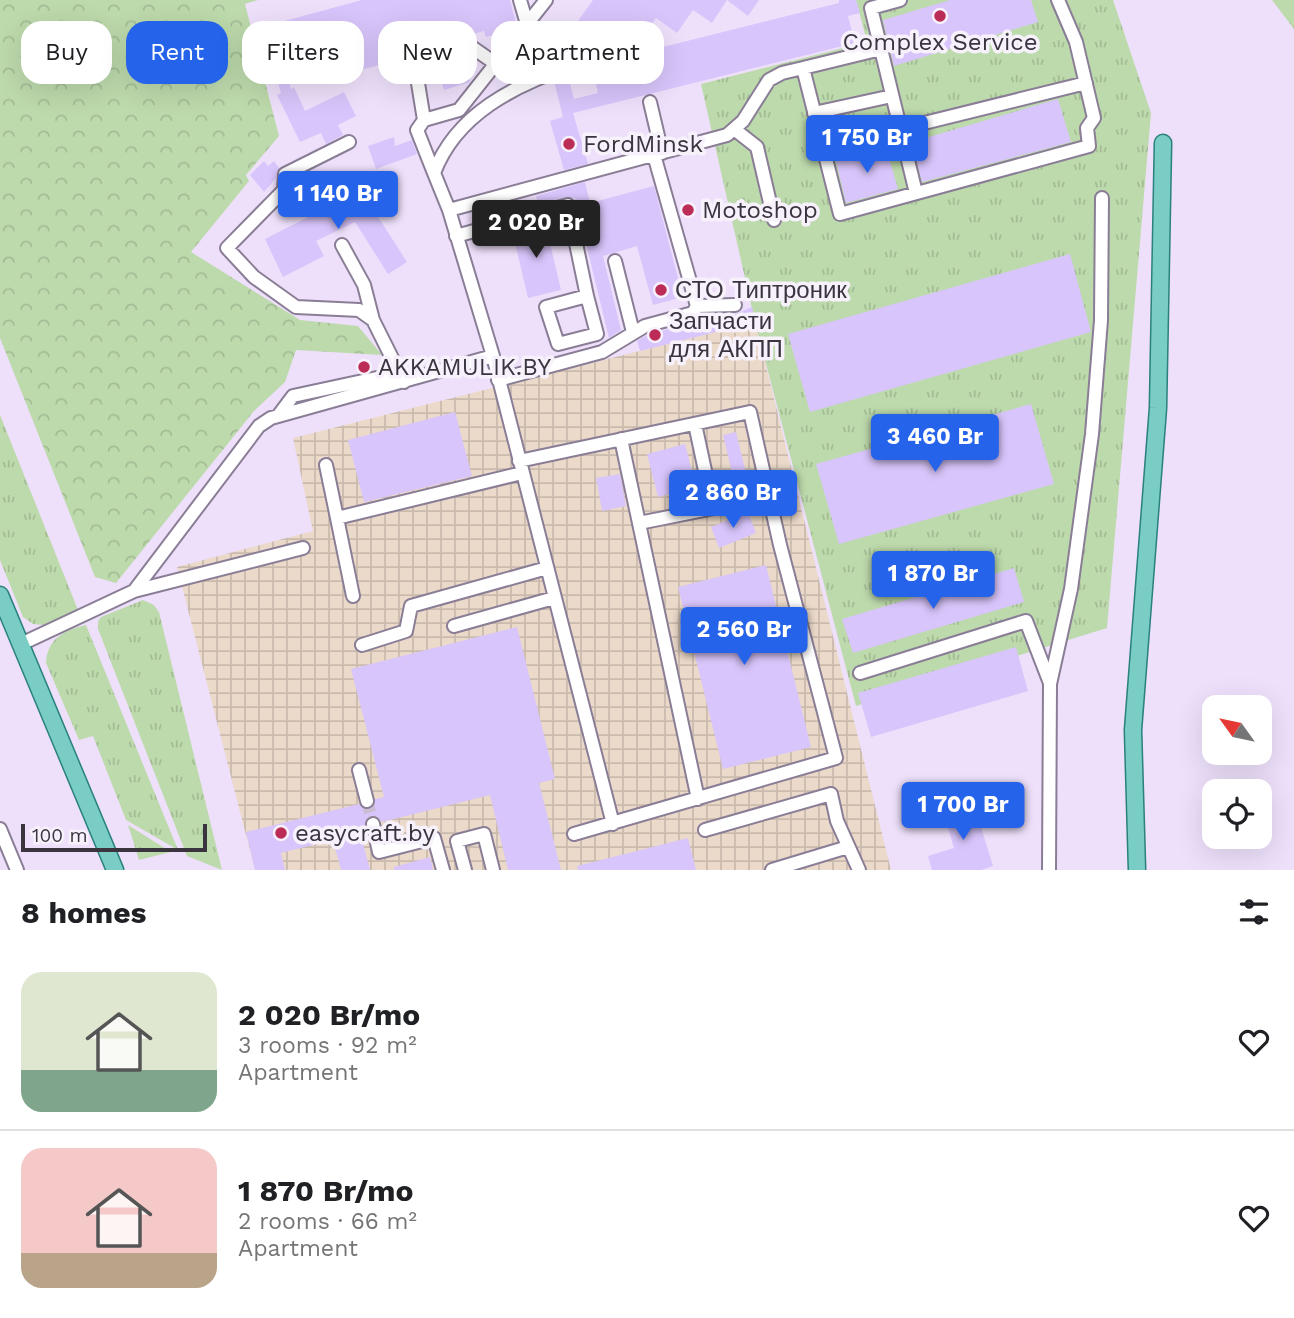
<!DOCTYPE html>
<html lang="en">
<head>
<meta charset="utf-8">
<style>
	body { margin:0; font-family:"Work Sans",sans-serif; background:#f2f2f2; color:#202124; height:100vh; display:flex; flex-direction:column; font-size:26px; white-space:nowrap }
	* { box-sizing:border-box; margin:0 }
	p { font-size:23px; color:#757577 }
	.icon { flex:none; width:38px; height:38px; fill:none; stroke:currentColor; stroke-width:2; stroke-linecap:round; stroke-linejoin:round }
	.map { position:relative; height:870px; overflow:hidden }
	.drawer { display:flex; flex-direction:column; background:#fff; flex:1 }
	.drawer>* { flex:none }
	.guide { position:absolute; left:21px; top:21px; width:700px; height:63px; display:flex; gap:14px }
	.needle { width:46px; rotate:303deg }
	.fabs { position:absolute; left:1202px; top:695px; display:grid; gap:14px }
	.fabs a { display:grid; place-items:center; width:70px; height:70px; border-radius:14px; background:#fff; box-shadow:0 7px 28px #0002; font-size:35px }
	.scale { position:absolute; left:21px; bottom:18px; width:186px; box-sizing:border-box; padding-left:7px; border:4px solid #39343e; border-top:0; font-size:19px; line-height:24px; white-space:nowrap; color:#39343e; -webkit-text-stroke:5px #f7f1fc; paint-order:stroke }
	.price { position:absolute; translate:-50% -60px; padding:0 16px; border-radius:7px; background:#2563eb; color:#fff; font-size:23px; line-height:46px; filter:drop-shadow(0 2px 4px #0008) }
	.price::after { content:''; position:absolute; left:50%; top:42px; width:21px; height:16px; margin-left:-10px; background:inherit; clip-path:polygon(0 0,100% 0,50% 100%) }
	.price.active { background:#222; color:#fff }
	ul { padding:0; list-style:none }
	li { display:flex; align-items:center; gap:21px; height:175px; padding:0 21px }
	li+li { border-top:2px solid #e0e0e0 }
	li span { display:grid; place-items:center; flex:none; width:196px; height:140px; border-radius:21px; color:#555 }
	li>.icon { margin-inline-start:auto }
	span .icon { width:84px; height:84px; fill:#fffc; stroke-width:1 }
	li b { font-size:30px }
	h2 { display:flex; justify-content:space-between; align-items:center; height:84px; padding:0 21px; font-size:30px }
	.chip { padding:0 24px; border-radius:21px; background:#fff; box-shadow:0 7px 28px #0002; font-size:24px; line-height:63px }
	.chip.active { background:#2563eb; color:#fff }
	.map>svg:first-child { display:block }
</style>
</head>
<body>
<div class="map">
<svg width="1294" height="870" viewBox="0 0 1294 870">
	<defs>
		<pattern id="industrial-grid" width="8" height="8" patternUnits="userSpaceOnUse" patternTransform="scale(1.75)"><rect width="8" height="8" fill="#ebd9c9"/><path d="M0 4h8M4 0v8" fill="none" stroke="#cabbae"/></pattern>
		<pattern id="grass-tufts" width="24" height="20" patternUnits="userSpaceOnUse" patternTransform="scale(1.75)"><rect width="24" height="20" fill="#bddaac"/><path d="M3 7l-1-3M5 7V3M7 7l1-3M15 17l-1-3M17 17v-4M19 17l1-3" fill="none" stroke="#a3bc95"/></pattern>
		<pattern id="forest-crowns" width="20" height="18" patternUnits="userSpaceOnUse" patternTransform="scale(1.75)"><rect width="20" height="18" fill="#bddaac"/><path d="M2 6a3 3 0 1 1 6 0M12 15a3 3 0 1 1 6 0" fill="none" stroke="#a3bc95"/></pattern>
	</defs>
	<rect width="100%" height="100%" fill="#eee0fb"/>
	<path fill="url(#industrial-grid)" d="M755 322 891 870H255L177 567 313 531 293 438Z"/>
	<path fill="url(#grass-tufts)" d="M856 0H1113L1151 113 1107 628 856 706 755 322 701 84 867 42Z
		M1272 0H1294V29Z
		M0 415 78 610 43 625 33 624 23 617 0 560Z
		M143 600 154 605 159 612 222 870 187 856 98 629V621L101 617Z
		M86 625 178 850 126 820 93 736 79 740 46 663C47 639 64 630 86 625Z
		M128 825 171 852 139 860Z"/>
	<path fill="url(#forest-crowns)" d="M0 0H258L245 4 279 136 246 175 249 181 191 252 300 320 358 326 382 355 296 350 285 382 254 411 116 583 95 577 0 338Z"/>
	<path fill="#d8c5fb" d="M362 0H510L516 23 511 30 486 37 484 31 458 38V46L462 51 470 82 444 90 434 51 356 71 353 60 342 62 332 22 278 36 291 89 294 87 305 111 344 92 356 116 338 125 343 135 326 144 321 133 300 142 277 95 281 93 262 27Z
		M593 0H759L748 16 727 0 712 23 693 10 677 33 656 18 639 41 618 25 598 52 580 39 567 57 557 50Z
		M839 0H856L860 13 848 16 855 43 573 113 588 164 564 170 550 121 563 117 554 81 568 76 574 99 598 93 591 65 839 3Z
		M950 0H1031L1038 22 894 66 883 20Z
		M1058 99 1071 142 922 182 912 142Z
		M394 137 395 146 412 140 417 154 376 169 368 146Z
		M886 147 898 189 846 203 836 161Z
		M264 161 268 166 274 161 279 168 276 178 264 192 250 175Z
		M383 179 394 202 375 212 407 262 388 274 355 222 316 241 324 256 283 277 265 239Z
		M585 182 590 203 654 186 683 297 653 305 637 246 603 256 621 330 609 338 575 198 566 197 538 204 536 196Z
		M545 222 561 290 528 298 512 230Z
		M1070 254 1091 332 810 412 788 334Z
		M752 307 755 322 640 351 637 341 647 335 724 314H736Z
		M1031 404 1054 484 839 544 816 464Z
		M455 412 472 476 364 502 348 440Z
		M736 432 746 473 733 477 723 435Z
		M685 444 696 487 658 497 647 454Z
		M620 474 626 506 602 511 596 478Z
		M748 512 756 533 719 548 711 527Z
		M766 565 811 747 723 769 678 587Z
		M1014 568 1024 602 853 653 842 619Z
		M517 627 555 779 539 783 561 870H508L490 795 382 822 376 816 368 817 365 827 359 828 370 870H341L333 840 281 853 285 870H255L246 832 359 804 364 809H370L375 804V799L384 797 351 669Z
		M1016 647 1028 691 871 737 858 693Z
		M973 801 993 866 981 870H932L928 856 954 848 943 811Z
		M688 838 696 870H578L577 866Z
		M430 857 433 870H394V867Z"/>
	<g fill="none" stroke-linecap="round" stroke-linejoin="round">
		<path stroke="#cabed5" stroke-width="12" stroke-dasharray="12 6" stroke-linecap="butt" d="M367 801 373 824"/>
		<g stroke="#8a7d96" stroke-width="16">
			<path id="minor" d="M520 0 527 24
				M900 0 871 8 916 193
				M522 31 538 48 545 75
				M466 43 496 64
				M571 66C515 85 456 114 434 173L449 210 493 356 613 824
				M803 68 881 49
				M417 77 424 120 417 130 434 173
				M650 102 662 153
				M814 113 892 96
				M424 120 459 110 546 0
				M734 129 757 147 774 220
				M349 142 285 174 284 190 227 248 254 277 296 307 359 310 373 320
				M823 148 1086 83
				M284 190 301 200 345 180
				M449 210 727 135 743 121 769 80 782 73 803 68 840 214 1089 146 1087 128 1094 118 1076 42 1058 0
				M456 236 568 205 587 296 546 307 558 344 597 334 587 296
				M342 245 364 285 373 320 404 382
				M615 261 633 332
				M697 306 735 305
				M498 380 602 352 645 326 693 313 697 306 654 155
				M278 416 293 396 400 373
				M695 424 713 508
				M621 439 698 799
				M519 461 750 412 780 545 836 758 574 834
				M326 465 337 518 522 473
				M337 518 353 596
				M639 523 769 497
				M134 591 303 548
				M454 626 554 598
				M21 644 134 591 259 426 271 418 493 356
				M362 645 406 631 411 606 547 568
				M860 673 1026 621 1050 683
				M359 770 367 801
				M373 824 379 852 434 838 443 870
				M0 829 17 870
				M705 830 831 794 837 821 859 870
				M465 870 457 841 484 834 493 870
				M772 870 848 847
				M1049 870 1050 684 1071 589 1092 434 1101 320 1102 198"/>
		</g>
		<g stroke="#2a817d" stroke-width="19">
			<path id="major" d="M0 595 115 870
				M1137 870 1133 730 1158 408 1163 143"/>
		</g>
		<use href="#minor" stroke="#fff" stroke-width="12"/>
		<use href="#major" stroke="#7acdc5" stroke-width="16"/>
	</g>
	<g fill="#bb2c57" stroke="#f7f1fc" stroke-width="2.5">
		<circle cx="940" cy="16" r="7"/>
		<circle cx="569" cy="144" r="7"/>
		<circle cx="688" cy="210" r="7"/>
		<circle cx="661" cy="290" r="7"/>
		<circle cx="655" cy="335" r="7"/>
		<circle cx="364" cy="367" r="7"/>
		<circle cx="281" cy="833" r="7"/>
	</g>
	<g text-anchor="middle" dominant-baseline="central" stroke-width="7" stroke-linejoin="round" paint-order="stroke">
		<g font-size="24" fill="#39343e" stroke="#f7f1fc" text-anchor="start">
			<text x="940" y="42" text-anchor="middle">Complex Service</text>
			<text x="583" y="144">FordMinsk</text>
			<text x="702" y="210">Motoshop</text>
			<text x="675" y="290">СТО Типтроник</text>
			<text x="669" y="321">Запчасти<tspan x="669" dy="28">для АКПП</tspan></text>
			<text x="378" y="367">AKKAMULIK.BY</text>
			<text x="295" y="833">easycraft.by</text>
		</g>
	</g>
</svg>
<div class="fabs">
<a><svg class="needle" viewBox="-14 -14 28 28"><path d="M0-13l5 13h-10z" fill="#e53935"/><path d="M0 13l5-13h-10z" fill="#757577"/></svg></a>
<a><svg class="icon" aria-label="locate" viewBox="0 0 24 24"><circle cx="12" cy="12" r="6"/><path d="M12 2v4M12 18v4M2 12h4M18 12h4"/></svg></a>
</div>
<div class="scale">100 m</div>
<b class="price" style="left:867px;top:175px">1 750 Br</b>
<b class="price" style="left:338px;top:231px">1 140 Br</b>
<b class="price active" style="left:536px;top:260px">2 020 Br</b>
<b class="price" style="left:935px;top:474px">3 460 Br</b>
<b class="price" style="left:733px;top:530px">2 860 Br</b>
<b class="price" style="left:933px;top:611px">1 870 Br</b>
<b class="price" style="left:744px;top:667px">2 560 Br</b>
<b class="price" style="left:963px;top:842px">1 700 Br</b>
<div class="guide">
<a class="chip">Buy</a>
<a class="chip active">Rent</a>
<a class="chip">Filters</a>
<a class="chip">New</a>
<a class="chip">Apartment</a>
</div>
</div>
<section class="drawer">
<h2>8 homes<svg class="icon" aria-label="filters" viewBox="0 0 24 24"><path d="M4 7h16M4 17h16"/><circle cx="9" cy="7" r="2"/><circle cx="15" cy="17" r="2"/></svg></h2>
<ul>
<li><span style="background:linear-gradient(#dfe7d0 70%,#7fa58c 0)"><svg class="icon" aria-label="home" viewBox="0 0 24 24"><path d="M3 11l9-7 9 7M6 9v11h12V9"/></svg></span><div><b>2 020 Br/mo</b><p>3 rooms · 92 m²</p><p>Apartment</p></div><svg class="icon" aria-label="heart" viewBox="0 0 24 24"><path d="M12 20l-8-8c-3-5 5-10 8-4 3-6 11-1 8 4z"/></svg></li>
<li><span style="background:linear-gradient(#f6c9c9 75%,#b9a48a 0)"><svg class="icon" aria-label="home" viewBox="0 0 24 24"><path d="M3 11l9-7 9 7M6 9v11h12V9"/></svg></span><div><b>1 870 Br/mo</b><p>2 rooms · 66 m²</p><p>Apartment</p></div><svg class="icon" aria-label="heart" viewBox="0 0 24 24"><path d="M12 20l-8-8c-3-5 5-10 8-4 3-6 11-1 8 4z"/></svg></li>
</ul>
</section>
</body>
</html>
